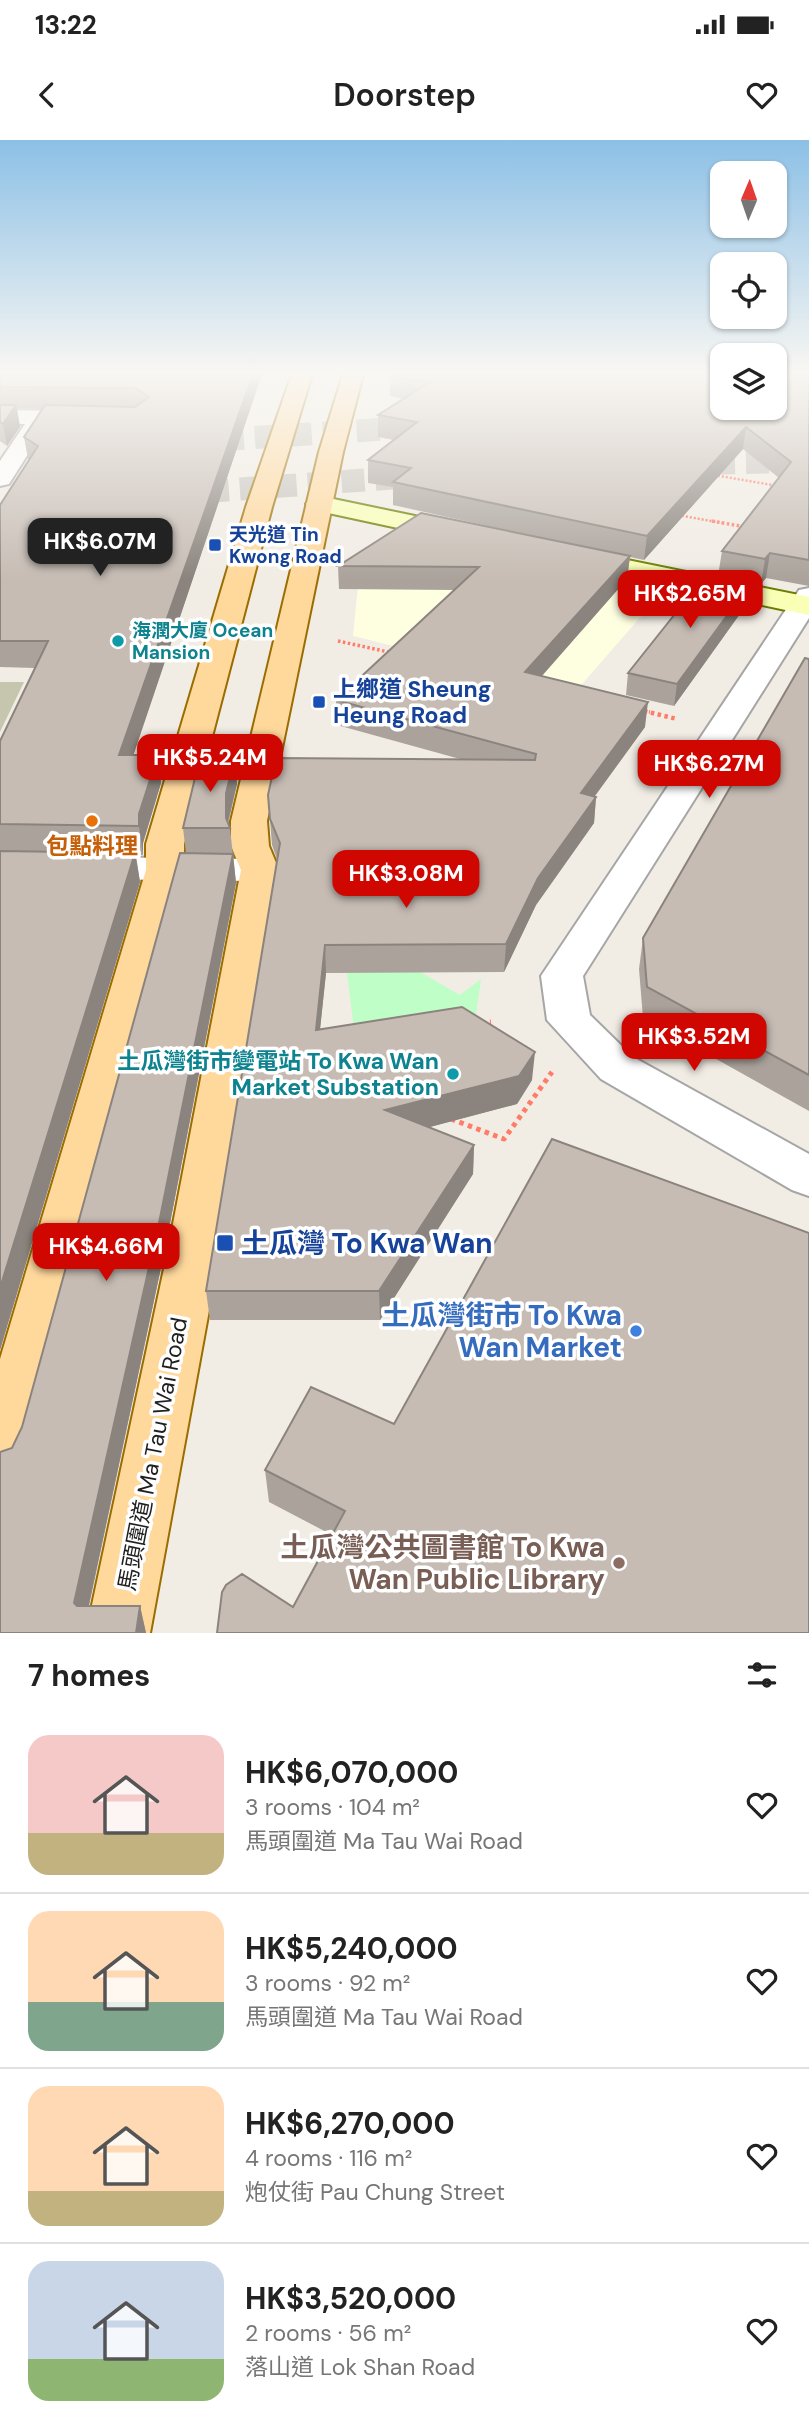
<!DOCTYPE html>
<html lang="en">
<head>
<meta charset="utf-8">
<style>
	body { margin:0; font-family:"DM Sans","Noto Sans TC",sans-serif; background:#f6f6f6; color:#222; height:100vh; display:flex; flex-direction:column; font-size:26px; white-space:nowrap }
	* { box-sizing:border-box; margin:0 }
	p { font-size:23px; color:#767676 }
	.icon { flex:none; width:38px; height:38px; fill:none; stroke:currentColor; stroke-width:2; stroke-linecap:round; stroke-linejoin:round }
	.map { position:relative; height:1493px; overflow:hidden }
	.details { display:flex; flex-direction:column; background:#fff; flex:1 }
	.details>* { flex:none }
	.needle { width:46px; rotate:2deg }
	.fabs { position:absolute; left:710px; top:21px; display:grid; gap:14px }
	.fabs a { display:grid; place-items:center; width:77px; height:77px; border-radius:14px; background:#fff; box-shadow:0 2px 5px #0004; font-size:35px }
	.price { position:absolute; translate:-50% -60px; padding:0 16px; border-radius:14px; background:#cf0700; color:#fff; font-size:23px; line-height:46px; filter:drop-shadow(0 2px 4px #0008) }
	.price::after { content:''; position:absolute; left:50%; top:42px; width:21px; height:16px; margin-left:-10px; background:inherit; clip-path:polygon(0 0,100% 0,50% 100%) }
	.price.active { background:#222; color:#fff }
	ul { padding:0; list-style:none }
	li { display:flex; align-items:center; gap:21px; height:175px; padding:0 28px }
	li+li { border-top:2px solid #e0e0e0 }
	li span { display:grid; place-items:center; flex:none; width:196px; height:140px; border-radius:21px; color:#555 }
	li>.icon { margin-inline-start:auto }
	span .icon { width:84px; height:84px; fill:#fffc; stroke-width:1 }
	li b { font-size:30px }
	h2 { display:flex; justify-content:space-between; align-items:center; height:84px; padding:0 28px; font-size:30px }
	.status { display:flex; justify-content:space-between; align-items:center; height:49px; padding:0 35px; background:#fff; direction:ltr }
	.status svg { height:19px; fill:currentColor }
	header { display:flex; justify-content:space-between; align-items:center; height:91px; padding:0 28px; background:#fff; font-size:32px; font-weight:600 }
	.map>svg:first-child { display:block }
</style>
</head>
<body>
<div class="status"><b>13:22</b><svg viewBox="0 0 49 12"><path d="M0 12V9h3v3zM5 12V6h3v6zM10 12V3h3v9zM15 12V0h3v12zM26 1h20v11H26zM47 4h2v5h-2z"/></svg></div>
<header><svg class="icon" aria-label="back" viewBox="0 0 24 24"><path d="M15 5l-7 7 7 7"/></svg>Doorstep<svg class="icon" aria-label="heart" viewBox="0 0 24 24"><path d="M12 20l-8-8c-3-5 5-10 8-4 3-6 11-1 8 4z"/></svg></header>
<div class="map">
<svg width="809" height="1493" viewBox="0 0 809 1493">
	<rect width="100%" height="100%" fill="#f1ede5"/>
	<path fill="#feffe0" d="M359 436 571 440 657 458 576 551 353 496Z"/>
	<path fill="#c6c6af" d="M0 542H24L0 592Z"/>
	<path fill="#bffec6" d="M349 791 460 855 481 839 476 875 354 889 344 809Z"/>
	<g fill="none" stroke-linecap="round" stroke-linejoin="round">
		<path stroke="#c7c4bd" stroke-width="23" stroke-dasharray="23 11" stroke-linecap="butt" d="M187 302 431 286
			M678 324 809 321
			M172 354 419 336"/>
		<g stroke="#a6a6a6" stroke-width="4">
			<path id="street" d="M0 270 87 271 98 278 87 285 47 284 9 344 0 346V321L25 284H0Z
				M809 448V478L583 836 590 875 633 917 809 1014V1056L792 1050 601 939 547 880 541 836 795 456 799 450Z
				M0 716 260 719 273 722 279 730 273 738 260 741 0 738Z"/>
		</g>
		<g stroke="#6b7d00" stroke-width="4">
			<path id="secondary" d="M319 356 458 385 467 387 471 393 467 399 458 401 310 369 306 364 310 359Z
				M578 410 809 457V475L568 424 565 418 568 412Z"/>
		</g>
		<g stroke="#9b6d00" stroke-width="4">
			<path id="primary" d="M293 231H313L272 367 184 704V730L29 1317 21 1336 0 1344V1219L146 730V704L246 367Z
				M344 231H364L343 312 267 681 269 706 279 730 220 1110 150 1493H86L168 1110 241 730 231 706V681L319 312Z"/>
		</g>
		<path stroke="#ff7d68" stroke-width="2.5" stroke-dasharray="2 2" stroke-linecap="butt" d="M714 335 778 346
			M678 375 722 383"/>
		<path stroke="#ff7d68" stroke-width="3.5" stroke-dasharray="2.5 2.5" stroke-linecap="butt" d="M712 381 746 387
			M338 501 393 513
			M644 571 650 572"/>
		<path stroke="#ff7d68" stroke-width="4.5" stroke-dasharray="3.5 3.5" stroke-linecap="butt" d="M644 571 677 579"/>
		<path stroke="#ff7d68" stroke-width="5" stroke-dasharray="4.5 4.5" stroke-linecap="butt" d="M481 883 491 882
			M451 979 504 999 552 932"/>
		<use href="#street" fill="#fff" fill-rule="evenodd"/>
		<use href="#secondary" fill="#f9ffb5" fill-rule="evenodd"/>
		<use href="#primary" fill="#ffd89c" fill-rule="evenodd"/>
	</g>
	<path fill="#aaa29b" d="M0 231H263L133 615H158L161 643 143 703V715H136L140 742 0 1210V601L35 528 0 527V365L29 320 28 319 24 297 43 269 17 268 20 287 7 306 0 301Z
		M809 231V446L766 438 761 444 718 436 722 411 779 338 743 309 644 420 630 417 627 439 542 536 645 587 595 656 596 657 594 683 536 765 504 832 326 833 320 889 532 940 517 964 429 987 474 1005 473 1034 380 1180H210L206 1151 277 719 272 705 268 655 460 619 337 585 336 560 455 450 339 449 338 426 560 402 393 365V347L368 343V320L394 300 378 297V275L404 259 390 256V236Z
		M747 464 674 566 626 555 628 533Z
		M809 519V971L643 878 639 829 643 798Z
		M235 617 237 644 228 685 230 688 236 743 165 1109 89 1466H140L146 1493H0L12 1308 22 1287 186 713 183 688Z
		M394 1284 293 1467 332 1395 269 1362 265 1330Z"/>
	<path fill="#8b847e" d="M254 231H263L124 643 119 615Z
		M16 265 20 287 7 306 3 284Z
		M746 287 743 309 644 420 647 396Z
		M770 413 766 438 761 444 765 419Z
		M630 416 627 439 524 556 525 532Z
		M750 444 747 464 674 566 677 544Z
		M648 562 645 587 578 679 581 653Z
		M158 615 161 643 143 703V715L139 686V674Z
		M235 617 237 644 228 681V688L226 678V653Z
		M596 657 594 683 536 765 504 832 506 804 538 738Z
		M135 713 140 742 0 1210V1148Z
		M233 714 236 743 165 1109 83 1492 74 1463Z
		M325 805 326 833 317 918 316 890Z
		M535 912 532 940 517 964 385 999V970Z
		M474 1005 473 1034 380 1180 379 1151Z
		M140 1466 146 1493H136Z"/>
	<path fill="#c6bcb4" stroke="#8b847e" stroke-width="2" d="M0 231H254L119 615H158L139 674V686L0 684V601L48 501H0V365L38 306 24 297 45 265 135 267 149 257 136 248 0 247Z
		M396 231H723V268H775V231H809V420L770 413 765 419 722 411 791 322 746 287 647 396 393 342 411 328 368 320 417 282 378 275 430 242 390 236Z
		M0 265H16L3 284 0 282Z
		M421 373 630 416 525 532 648 562 581 653 596 657 538 738 506 804 325 805 316 890 462 867 535 912 519 936 385 970 474 1005 379 1151H206L280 703 270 679 268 655 276 618 535 620 536 614 336 560 479 427 338 426Z
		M706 435 750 444 677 544 628 533Z
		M805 518 809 519V935L647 847 643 798Z
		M200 617H235L226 653V678L230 688H183Z
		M0 711 135 713 0 1148Z
		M180 713 233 714 160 1078 74 1463 77 1466H140L136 1493H0V1312L12 1308 22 1287Z
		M552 999 809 1093V1493H217L222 1452 226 1445 242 1434 293 1467 345 1371 265 1330 311 1247 394 1284Z"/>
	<linearGradient id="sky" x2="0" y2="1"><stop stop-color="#8cc0e6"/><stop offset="0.53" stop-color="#f9f7f3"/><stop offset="1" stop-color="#f9f7f3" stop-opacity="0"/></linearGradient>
	<rect width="809" height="440" fill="url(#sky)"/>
	<g fill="#1a4fb4" stroke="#fff" stroke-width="2.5">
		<rect x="208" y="398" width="14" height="14" rx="3.5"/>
		<rect x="312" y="555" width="14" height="14" rx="3.5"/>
		<rect x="216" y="1094" width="18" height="18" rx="3.5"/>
	</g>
	<g fill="#0f9aa8" stroke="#fff" stroke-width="2.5">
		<circle cx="118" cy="501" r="7"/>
		<circle cx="453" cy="934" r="7"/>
	</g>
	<circle fill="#e8710a" stroke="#fff" stroke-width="2.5" cx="92" cy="681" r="7"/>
	<circle fill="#3f7fe0" stroke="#fff" stroke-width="2.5" cx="636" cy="1191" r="7"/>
	<circle fill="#8d6e63" stroke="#fff" stroke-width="2.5" cx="619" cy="1423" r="7"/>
	<g text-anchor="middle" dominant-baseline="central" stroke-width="7" stroke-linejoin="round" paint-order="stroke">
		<g font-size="19" font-weight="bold" fill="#164399" stroke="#fff" text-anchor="start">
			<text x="229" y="394">天光道 Tin<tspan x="229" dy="22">Kwong Road</tspan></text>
		</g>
		<g font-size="19" font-weight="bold" fill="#0d838f" stroke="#fff" text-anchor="start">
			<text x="132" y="490">海潤大廈 Ocean<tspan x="132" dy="22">Mansion</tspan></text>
		</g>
		<g font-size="23" font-weight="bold" fill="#164399" stroke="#fff" text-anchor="start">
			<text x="333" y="549">上鄉道 Sheung<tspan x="333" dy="26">Heung Road</tspan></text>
		</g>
		<g font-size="23" font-weight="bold" fill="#c56008" stroke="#fff">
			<text x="92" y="706">包點料理</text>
		</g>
		<g font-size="23" font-weight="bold" fill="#0d838f" stroke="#fff" text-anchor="end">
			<text x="439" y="921">土瓜灣街市變電站 To Kwa Wan<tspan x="439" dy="26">Market Substation</tspan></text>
		</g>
		<g font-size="23" fill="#1f1f1f" stroke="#fff">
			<text transform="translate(153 1314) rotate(-79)">馬頭圍道 Ma Tau Wai Road</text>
		</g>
		<g font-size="28" font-weight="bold" fill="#164399" stroke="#fff" text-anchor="start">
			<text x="241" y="1103">土瓜灣 To Kwa Wan</text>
		</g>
		<g font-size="28" font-weight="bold" fill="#366cbe" stroke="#fff" text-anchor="end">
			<text x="622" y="1175">土瓜灣街市 To Kwa<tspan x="622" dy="32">Wan Market</tspan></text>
		</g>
		<g font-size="28" font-weight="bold" fill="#785e54" stroke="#fff" text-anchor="end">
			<text x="605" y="1407">土瓜灣公共圖書館 To Kwa<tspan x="605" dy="32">Wan Public Library</tspan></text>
		</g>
	</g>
</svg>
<div class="fabs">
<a><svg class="needle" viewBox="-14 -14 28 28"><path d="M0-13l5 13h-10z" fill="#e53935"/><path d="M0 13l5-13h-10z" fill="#767676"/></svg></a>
<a><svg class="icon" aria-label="locate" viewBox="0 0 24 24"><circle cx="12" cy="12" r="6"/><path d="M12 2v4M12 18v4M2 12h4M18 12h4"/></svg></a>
<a><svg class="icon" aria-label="layers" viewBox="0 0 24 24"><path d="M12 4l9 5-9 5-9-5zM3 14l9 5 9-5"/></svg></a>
</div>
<b class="price active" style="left:100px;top:438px">HK$6.07M</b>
<b class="price" style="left:690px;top:490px">HK$2.65M</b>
<b class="price" style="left:210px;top:654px">HK$5.24M</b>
<b class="price" style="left:709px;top:660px">HK$6.27M</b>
<b class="price" style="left:406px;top:770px">HK$3.08M</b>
<b class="price" style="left:694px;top:933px">HK$3.52M</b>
<b class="price" style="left:106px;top:1143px">HK$4.66M</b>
</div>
<section class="details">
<h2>7 homes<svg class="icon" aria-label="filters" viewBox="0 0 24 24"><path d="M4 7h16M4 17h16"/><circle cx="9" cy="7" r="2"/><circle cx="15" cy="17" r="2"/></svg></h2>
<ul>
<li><span style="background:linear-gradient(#f6c9c9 70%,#c2b280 0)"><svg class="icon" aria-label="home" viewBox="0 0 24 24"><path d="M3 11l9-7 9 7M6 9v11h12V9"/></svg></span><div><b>HK$6,070,000</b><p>3 rooms · 104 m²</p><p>馬頭圍道 Ma Tau Wai Road</p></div><svg class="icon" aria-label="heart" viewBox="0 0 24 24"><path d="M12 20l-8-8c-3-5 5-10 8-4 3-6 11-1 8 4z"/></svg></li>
<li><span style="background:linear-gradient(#ffd9b3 65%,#7fa58c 0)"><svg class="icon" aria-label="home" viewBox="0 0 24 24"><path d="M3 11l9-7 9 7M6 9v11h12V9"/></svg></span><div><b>HK$5,240,000</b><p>3 rooms · 92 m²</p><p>馬頭圍道 Ma Tau Wai Road</p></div><svg class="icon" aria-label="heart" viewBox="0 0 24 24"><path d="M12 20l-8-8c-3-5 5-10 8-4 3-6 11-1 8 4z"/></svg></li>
<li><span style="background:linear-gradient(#ffd9b3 75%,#c2b280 0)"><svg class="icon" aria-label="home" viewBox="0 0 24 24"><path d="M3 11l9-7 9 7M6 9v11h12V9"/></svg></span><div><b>HK$6,270,000</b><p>4 rooms · 116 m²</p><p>炮仗街 Pau Chung Street</p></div><svg class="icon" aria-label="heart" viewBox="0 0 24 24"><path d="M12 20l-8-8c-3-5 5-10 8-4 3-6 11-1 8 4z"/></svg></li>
<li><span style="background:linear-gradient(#c9d6e8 70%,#8fb573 0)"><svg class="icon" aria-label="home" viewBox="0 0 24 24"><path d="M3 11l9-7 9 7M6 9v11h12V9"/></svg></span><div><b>HK$3,520,000</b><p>2 rooms · 56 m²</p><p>落山道 Lok Shan Road</p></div><svg class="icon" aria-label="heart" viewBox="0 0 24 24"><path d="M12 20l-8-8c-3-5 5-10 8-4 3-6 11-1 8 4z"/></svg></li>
</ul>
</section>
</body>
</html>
